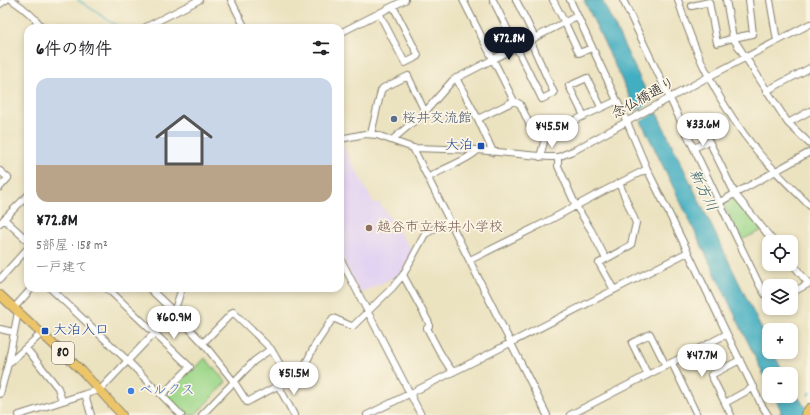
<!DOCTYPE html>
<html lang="ja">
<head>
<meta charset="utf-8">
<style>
	body { margin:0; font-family:Dekko,"Klee One",sans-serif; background:#f6f6f6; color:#202124; height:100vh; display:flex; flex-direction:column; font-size:15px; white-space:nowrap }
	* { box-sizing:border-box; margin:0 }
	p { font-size:13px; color:#757577 }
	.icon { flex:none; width:22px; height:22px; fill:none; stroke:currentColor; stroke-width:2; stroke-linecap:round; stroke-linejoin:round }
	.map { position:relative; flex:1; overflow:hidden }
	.drawer { position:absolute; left:24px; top:24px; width:320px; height:268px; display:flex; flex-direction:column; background:#fff; border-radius:12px; box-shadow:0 2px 6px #0003 }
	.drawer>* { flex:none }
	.tools { position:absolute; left:762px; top:235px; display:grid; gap:8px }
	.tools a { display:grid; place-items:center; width:36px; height:36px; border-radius:8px; background:#fff; box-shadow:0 2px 6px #0003; font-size:20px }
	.price { position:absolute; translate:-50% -34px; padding:0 9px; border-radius:14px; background:#fff; color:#222; font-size:13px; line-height:26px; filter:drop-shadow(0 1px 2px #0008) }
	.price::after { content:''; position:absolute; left:50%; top:24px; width:12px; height:9px; margin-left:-6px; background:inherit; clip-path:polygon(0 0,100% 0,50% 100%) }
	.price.on { background:#111827; color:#fff }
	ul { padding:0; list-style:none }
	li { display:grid; align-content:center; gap:8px; height:212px; padding:0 12px }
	li span { display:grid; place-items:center; height:124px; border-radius:12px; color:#555 }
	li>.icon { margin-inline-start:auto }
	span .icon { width:72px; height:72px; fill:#fffc; stroke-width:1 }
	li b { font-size:17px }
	h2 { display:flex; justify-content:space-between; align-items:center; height:48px; padding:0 12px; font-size:17px }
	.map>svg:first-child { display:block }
</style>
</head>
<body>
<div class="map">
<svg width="810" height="415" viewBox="0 0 810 415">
	<rect width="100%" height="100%" fill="#fcf5e5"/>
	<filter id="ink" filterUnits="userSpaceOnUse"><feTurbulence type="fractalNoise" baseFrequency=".025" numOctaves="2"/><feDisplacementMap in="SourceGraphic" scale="8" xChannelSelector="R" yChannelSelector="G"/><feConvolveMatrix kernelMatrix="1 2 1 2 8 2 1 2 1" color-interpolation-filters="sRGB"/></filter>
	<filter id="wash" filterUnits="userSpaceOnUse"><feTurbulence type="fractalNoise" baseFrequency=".012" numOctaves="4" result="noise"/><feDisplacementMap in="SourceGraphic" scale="16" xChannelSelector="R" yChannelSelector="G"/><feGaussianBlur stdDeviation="0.9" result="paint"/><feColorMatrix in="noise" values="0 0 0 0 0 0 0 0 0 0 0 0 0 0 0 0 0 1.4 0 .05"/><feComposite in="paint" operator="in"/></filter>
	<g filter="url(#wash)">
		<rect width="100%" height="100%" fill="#ebe2c0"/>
		<path fill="#e3d3f2" d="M340 143H342L374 204 379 202 413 252 400 274 360 294 340 252Z"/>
		<path fill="#9dd78a" stroke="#5c7a53" d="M735 197 761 227V231L743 239 740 238 723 203Z
			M205 358 226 382 195 415H185L166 397 167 394 190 370 193 371Z"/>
		<path fill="#42aec1" stroke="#2f656e" d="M584 0H602L759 324 769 344V352H773L784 374H769V386L685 211 643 125Z
			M791 387 803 404 810 411V415H780L781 410 774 396H791Z"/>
		<path fill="#ebe2c0" d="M654 101 658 111 639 122 634 112Z"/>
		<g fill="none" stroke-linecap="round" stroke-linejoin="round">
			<path stroke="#42aec1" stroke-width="1.5" d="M78 0 120 28
				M808 395 810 392"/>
		</g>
	</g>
	<g filter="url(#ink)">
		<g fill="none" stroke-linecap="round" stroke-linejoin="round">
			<g stroke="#847f6e" stroke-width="8">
				<path id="minor" d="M12 0C24 8 34 17 43 28
					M231 0 245 28
					M463 0 514 101 520 104 533 132 545 138
					M493 0 542 99 554 93 530 40
					M516 0 535 38
					M553 0 565 23 579 53 592 48
					M570 0 627 122 647 169 688 252 727 334 761 404 768 415
					M623 0 726 216 760 286 769 301
					M678 0C695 55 720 106 757 151 773 170 792 188 810 206
					M726 0 733 38 788 123 810 144
					M770 0 777 41
					M0 4 6 0
					M692 6 709 2 717 43 733 38 753 34 749 0
					M379 13 405 63 417 57 418 55 393 6
					M144 28 199 0
					M340 33 405 0
					M456 78 478 119 493 152
					M766 91 810 68
					M601 107 587 78 569 86 584 116 616 101
					M478 119 514 101
					M788 123 810 111
					M371 134 381 91 383 88 408 76 425 112
					M340 139 365 134 377 135 413 148 478 150 549 157H558L575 150 708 77 810 24
					M392 140 425 112 453 80 577 16
					M413 148 547 415
					M694 148 709 141 735 194 774 242
					M540 157 545 138 554 130 584 116
					M558 157V166L576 206 591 230 606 259
					M0 171 8 178 0 187
					M428 178C444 167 464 163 478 150
					M720 202 810 152
					M4 219 28 241
					M0 223 28 195
					M340 258 421 415
					M470 260 546 222 598 194 647 169
					M791 262 808 283
					M403 275 429 323V326L427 328C435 343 442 359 453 372
					M0 279 28 248
					M50 288 128 361 181 415
					M107 288 190 367 162 395
					M149 288 174 312 203 343 234 382 247 402 289 380 300 375 314 347 333 318 351 326H353L392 288 403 275 425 234 449 221
					M614 290 599 263 631 245 636 223 619 183
					M791 293 810 283
					M14 308 32 288
					M0 329 13 332
					M203 343 233 312 271 349 289 380
					M26 348 58 388 62 401
					M672 363 697 415
					M8 364 42 333
					M648 375 632 343 650 334 666 366
					M278 385 294 415
					M0 394 8 364 18 312
					M85 394 91 415
					M725 403 754 387
					M19 415 85 394 100 390 174 312 182 288
					M202 415 254 361 271 349
					M367 415 481 358 688 252
					M570 415 727 334
					M731 415 711 375 740 360"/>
			</g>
			<g stroke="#847f6e" stroke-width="10">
				<path id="major" d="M0 295 82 371 122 415"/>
			</g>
			<g stroke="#847f6e" stroke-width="12">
				<path id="highway" d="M806 415 810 409"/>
			</g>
			<use href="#minor" stroke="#fff" stroke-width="6"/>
			<use href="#major" stroke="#edc569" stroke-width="8"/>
			<use href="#highway" stroke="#edc569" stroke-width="10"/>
		</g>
	</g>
	<circle fill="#5c6f8a" stroke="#fcf5e5" stroke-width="1.5" cx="394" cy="119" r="4"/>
	<g fill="#1a4fb4" stroke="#fcf5e5" stroke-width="1.5">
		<rect x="477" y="142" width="8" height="8" rx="2"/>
		<rect x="41" y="327" width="8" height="8" rx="2"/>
	</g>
	<circle fill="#8d6e63" stroke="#fcf5e5" stroke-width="1.5" cx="369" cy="228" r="4"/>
	<circle fill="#3f7fe0" stroke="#fcf5e5" stroke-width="1.5" cx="131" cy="391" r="4"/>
	<g text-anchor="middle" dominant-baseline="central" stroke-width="3.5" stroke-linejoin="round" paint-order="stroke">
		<rect fill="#fcf5e5" stroke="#5f5d58" stroke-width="1" x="52" y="342" width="22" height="22" rx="3"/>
		<g font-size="13" font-weight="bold" fill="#1c1c1c">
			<text x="63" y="353">80</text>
		</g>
		<g font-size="14" fill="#1c1c1c" stroke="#fcf5e5">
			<text transform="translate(644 99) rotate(-29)">念仏橋通り</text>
		</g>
		<g font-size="14" fill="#4e5e75" stroke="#fcf5e5" text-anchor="start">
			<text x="402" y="119">桜井交流館</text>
		</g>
		<g font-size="14" fill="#164399" stroke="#fcf5e5" text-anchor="end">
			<text x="473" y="146">大泊</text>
			<text x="53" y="331" text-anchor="start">大泊入口</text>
		</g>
		<g font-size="14" fill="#785e54" stroke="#fcf5e5" text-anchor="start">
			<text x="377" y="228">越谷市立桜井小学校</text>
		</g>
		<g font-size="14" fill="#366cbe" stroke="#fcf5e5" text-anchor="start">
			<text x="139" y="391">ベルクス</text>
		</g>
		<g font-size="15" font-style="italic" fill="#2d5e66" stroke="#fcf5e5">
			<text transform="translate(702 191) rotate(64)">新方川</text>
		</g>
	</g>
</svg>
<div class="tools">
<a><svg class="icon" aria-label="locate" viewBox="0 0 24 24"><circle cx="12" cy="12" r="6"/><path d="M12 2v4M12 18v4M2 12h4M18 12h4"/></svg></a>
<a><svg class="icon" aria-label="layers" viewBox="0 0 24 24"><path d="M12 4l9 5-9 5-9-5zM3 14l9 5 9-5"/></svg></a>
<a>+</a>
<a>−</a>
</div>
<b class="price on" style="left:509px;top:61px">¥72.8M</b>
<b class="price" style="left:703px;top:147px">¥33.6M</b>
<b class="price" style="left:552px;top:149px">¥45.5M</b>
<b class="price" style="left:174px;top:340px">¥60.9M</b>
<b class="price" style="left:702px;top:378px">¥47.7M</b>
<b class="price" style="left:294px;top:396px">¥51.5M</b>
<section class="drawer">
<h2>6件の物件<svg class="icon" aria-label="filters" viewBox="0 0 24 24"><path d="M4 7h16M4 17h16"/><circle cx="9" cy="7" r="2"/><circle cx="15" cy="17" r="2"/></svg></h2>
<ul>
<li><span style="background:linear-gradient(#c9d6e8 70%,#b9a48a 0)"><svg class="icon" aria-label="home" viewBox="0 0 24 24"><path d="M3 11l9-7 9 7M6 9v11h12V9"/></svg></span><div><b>¥72.8M</b><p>5部屋 · 158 m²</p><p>一戸建て</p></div></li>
</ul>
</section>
</div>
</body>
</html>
